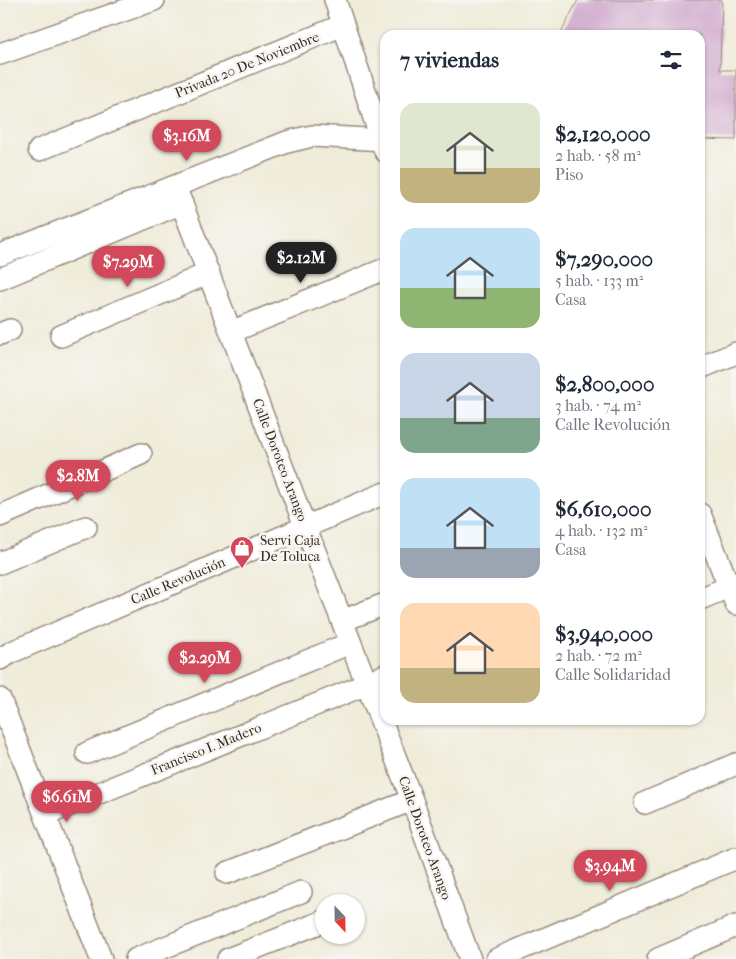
<!DOCTYPE html>
<html lang="es">
<head>
<meta charset="utf-8">
<style>
	body { margin:0; font-family:"IM FELL French Canon",serif; background:#f6f6f7; color:#1f2937; height:100vh; display:flex; flex-direction:column; font-size:19px; white-space:nowrap }
	* { box-sizing:border-box; margin:0 }
	p { font-size:16px; color:#747a83 }
	.icon { flex:none; width:28px; height:28px; fill:none; stroke:currentColor; stroke-width:2; stroke-linecap:round; stroke-linejoin:round }
	.map { position:relative; flex:1; overflow:hidden }
	.details { position:absolute; left:380px; top:30px; width:325px; height:695px; display:flex; flex-direction:column; background:#fff; border-radius:15px; box-shadow:0 1px 4px #0004 }
	.details>* { flex:none }
	.needle { width:32px; rotate:158deg }
	.controls { position:absolute; left:315px; top:894px; display:grid; gap:10px }
	.controls a { display:grid; place-items:center; width:50px; height:50px; border-radius:50%; background:#fff; box-shadow:0 1px 4px #0004; font-size:25px }
	.price { position:absolute; translate:-50% -42px; padding:0 11px; border-radius:18px; background:#d1495b; color:#fff; font-size:16px; line-height:32px; filter:drop-shadow(0 1px 2px #0008) }
	.price::after { content:''; position:absolute; left:50%; top:30px; width:15px; height:11px; margin-left:-8px; background:inherit; clip-path:polygon(0 0,100% 0,50% 100%) }
	.price.active { background:#222; color:#fff }
	ul { padding:0; list-style:none }
	li { display:flex; align-items:center; gap:15px; height:125px; padding:0 20px }
	li span { display:grid; place-items:center; flex:none; width:140px; height:100px; border-radius:15px; color:#555 }
	li>.icon { margin-inline-start:auto }
	span .icon { width:60px; height:60px; fill:#fffc; stroke-width:1 }
	li b { font-size:21px }
	h2 { display:flex; justify-content:space-between; align-items:center; height:60px; padding:0 20px; font-size:21px }
	.map>svg:first-child { display:block }
</style>
</head>
<body>
<div class="map">
<svg width="736" height="959" viewBox="0 0 736 959">
	<rect width="100%" height="100%" fill="#f6f6f2"/>
	<filter id="ink" filterUnits="userSpaceOnUse"><feTurbulence type="fractalNoise" baseFrequency=".02" numOctaves="2"/><feDisplacementMap in="SourceGraphic" scale="10" xChannelSelector="R" yChannelSelector="G"/><feConvolveMatrix kernelMatrix="1 2 1 2 8 2 1 2 1" color-interpolation-filters="sRGB"/></filter>
	<filter id="wash" filterUnits="userSpaceOnUse"><feTurbulence type="fractalNoise" baseFrequency=".0096" numOctaves="4" result="noise"/><feDisplacementMap in="SourceGraphic" scale="20" xChannelSelector="R" yChannelSelector="G"/><feGaussianBlur stdDeviation="1.12" result="paint"/><feColorMatrix in="noise" values="0 0 0 0 0 0 0 0 0 0 0 0 0 0 0 0 0 1.4 0 .05"/><feComposite in="paint" operator="in"/></filter>
	<g filter="url(#wash)">
		<rect width="100%" height="100%" fill="#f0ecda"/>
		<g id="blocks">
			<path fill="#d3aecf" d="M578 0H722L720 70H736V140L700 139V35H560Z"/>
		</g>
	</g>
	<g filter="url(#ink)">
		<use href="#blocks" fill-opacity="0" stroke="#968b7c" stroke-width="1"/>
		<g fill="none" stroke-linecap="round" stroke-linejoin="round">
			<g stroke="#968b7c" stroke-width="24">
				<path id="minor" d="M335 0 385 151
					M0 54 154 0
					M39 150 343 25
					M175 186 305 526 412 800 470 959
					M0 255 287 142 312 136 385 140
					M0 279 182 203
					M231 332 385 269
					M0 334 10 330
					M61 336 209 273
					M700 368 736 353
					M700 514 736 604
					M0 516 141 454
					M0 563 86 527
					M700 599 736 584
					M342 621 385 604
					M0 659 14 651 385 493
					M0 699 101 959
					M87 753 350 643
					M645 803 736 764
					M45 815 367 684 385 675
					M227 873 412 800
					M136 959 301 892
					M228 959 324 921
					M497 959 736 858
					M658 959 736 926"/>
			</g>
			<use href="#minor" stroke="#fff" stroke-width="21"/>
		</g>
	</g>
	<defs>
		<g id="shop-pin" transform="scale(1.25)"><path d="M0 17L-7.5 6A9.5 9.5 0 1 1 7.5 6Z" fill="#d1495b" stroke="#f6f6f2"/><path d="M-5-2.5h2.3a2.7 3.5 0 0 1 5.4 0H5L5.5 6h-11ZM-1.5-2.5h3a1.5 2.3 0 0 0-3 0Z" fill="#fff"/></g>
	</defs>
	<g fill-rule="evenodd">
		<use href="#shop-pin" x="242" y="548"/>
	</g>
	<g text-anchor="middle" dominant-baseline="central" stroke-width="5" stroke-linejoin="round" paint-order="stroke">
		<g font-size="14" fill="#3b2a1e" stroke="#f6f6f2">
			<text transform="translate(247 65) rotate(-22)">Privada 20 De Noviembre</text>
			<text transform="translate(280 460) rotate(69)">Calle Doroteo Arango</text>
			<text transform="translate(178 581) rotate(-23)">Calle Revolución</text>
			<text transform="translate(206 749) rotate(-22)">Francisco I. Madero</text>
			<text transform="translate(425 838) rotate(70)">Calle Doroteo Arango</text>
		</g>
		<g font-size="14" fill="#3b2a1e" stroke="#f6f6f2" text-anchor="start">
			<text x="260" y="540">Servi Caja<tspan x="260" dy="16">De Toluca</tspan></text>
		</g>
	</g>
</svg>
<div class="controls">
<a><svg class="needle" viewBox="-14 -14 28 28"><path d="M0-13l5 13h-10z" fill="#e53935"/><path d="M0 13l5-13h-10z" fill="#747a83"/></svg></a>
</div>
<b class="price" style="left:187px;top:162px">$3.16M</b>
<b class="price active" style="left:301px;top:284px">$2.12M</b>
<b class="price" style="left:128px;top:288px">$7.29M</b>
<b class="price" style="left:78px;top:502px">$2.8M</b>
<b class="price" style="left:205px;top:684px">$2.29M</b>
<b class="price" style="left:67px;top:823px">$6.61M</b>
<b class="price" style="left:610px;top:892px">$3.94M</b>
<section class="details">
<h2>7 viviendas<svg class="icon" aria-label="filters" viewBox="0 0 24 24"><path d="M4 7h16M4 17h16"/><circle cx="9" cy="7" r="2"/><circle cx="15" cy="17" r="2"/></svg></h2>
<ul>
<li><span style="background:linear-gradient(#dfe7d0 65%,#c2b280 0)"><svg class="icon" aria-label="home" viewBox="0 0 24 24"><path d="M3 11l9-7 9 7M6 9v11h12V9"/></svg></span><div><b>$2,120,000</b><p>2 hab. · 58 m²</p><p>Piso</p></div></li>
<li><span style="background:linear-gradient(#bfe0f5 60%,#8fb573 0)"><svg class="icon" aria-label="home" viewBox="0 0 24 24"><path d="M3 11l9-7 9 7M6 9v11h12V9"/></svg></span><div><b>$7,290,000</b><p>5 hab. · 133 m²</p><p>Casa</p></div></li>
<li><span style="background:linear-gradient(#c9d6e8 65%,#7fa58c 0)"><svg class="icon" aria-label="home" viewBox="0 0 24 24"><path d="M3 11l9-7 9 7M6 9v11h12V9"/></svg></span><div><b>$2,800,000</b><p>3 hab. · 74 m²</p><p>Calle Revolución</p></div></li>
<li><span style="background:linear-gradient(#bfe0f5 70%,#9aa5b1 0)"><svg class="icon" aria-label="home" viewBox="0 0 24 24"><path d="M3 11l9-7 9 7M6 9v11h12V9"/></svg></span><div><b>$6,610,000</b><p>4 hab. · 132 m²</p><p>Casa</p></div></li>
<li><span style="background:linear-gradient(#ffd9b3 65%,#c2b280 0)"><svg class="icon" aria-label="home" viewBox="0 0 24 24"><path d="M3 11l9-7 9 7M6 9v11h12V9"/></svg></span><div><b>$3,940,000</b><p>2 hab. · 72 m²</p><p>Calle Solidaridad</p></div></li>
</ul>
</section>
</div>
</body>
</html>
